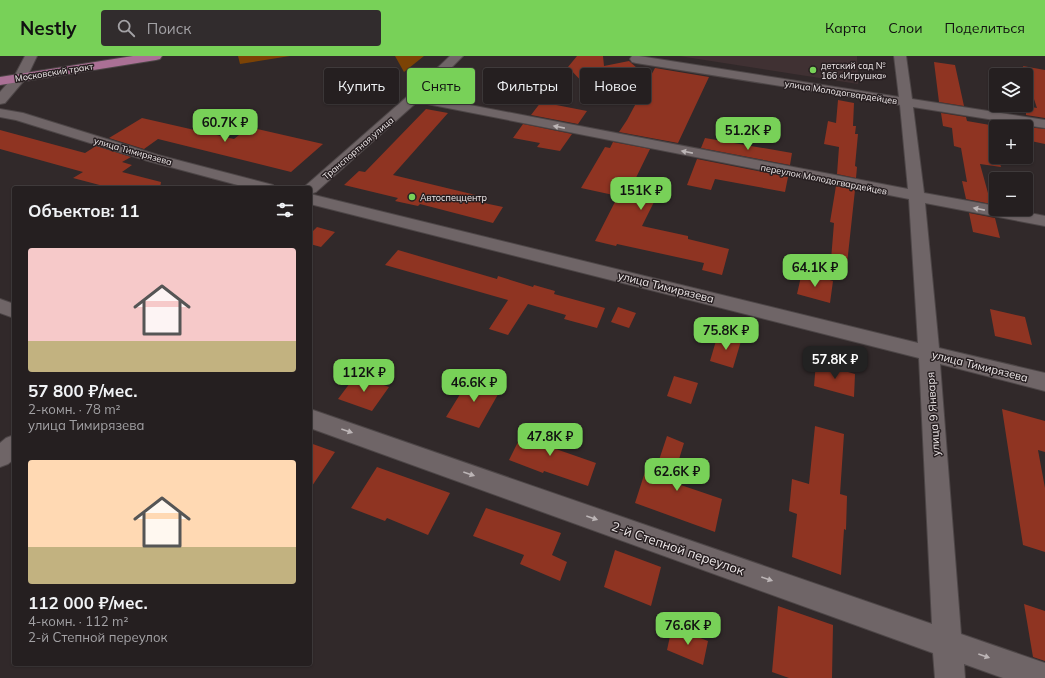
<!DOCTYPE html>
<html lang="ru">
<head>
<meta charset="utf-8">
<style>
	body { margin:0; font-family:Mulish,sans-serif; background:#312c2d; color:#f1f3f6; height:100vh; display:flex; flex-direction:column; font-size:15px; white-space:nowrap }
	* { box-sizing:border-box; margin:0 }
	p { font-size:13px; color:#a3a2a5 }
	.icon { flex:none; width:22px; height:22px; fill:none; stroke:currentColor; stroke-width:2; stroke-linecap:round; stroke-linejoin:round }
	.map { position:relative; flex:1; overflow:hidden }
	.panel { position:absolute; left:12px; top:130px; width:300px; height:480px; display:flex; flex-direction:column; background:#251f20; border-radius:4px; box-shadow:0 1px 3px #0004,0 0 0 1px #423d3e }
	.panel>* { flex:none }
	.banner { position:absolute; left:324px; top:12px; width:380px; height:36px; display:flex; gap:8px }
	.tools { position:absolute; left:989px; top:12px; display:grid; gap:8px }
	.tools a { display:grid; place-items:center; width:44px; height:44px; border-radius:4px; background:#251f20; box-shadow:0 1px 3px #0004,0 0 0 1px #423d3e; font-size:20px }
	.price { position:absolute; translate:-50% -34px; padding:0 9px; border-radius:8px; background:#78d158; color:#111; font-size:13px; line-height:26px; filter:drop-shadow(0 1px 2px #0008) }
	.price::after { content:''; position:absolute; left:50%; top:24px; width:12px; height:9px; margin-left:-6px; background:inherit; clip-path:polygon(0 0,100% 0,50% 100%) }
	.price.current { background:#222; color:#fff }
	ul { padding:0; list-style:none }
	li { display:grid; align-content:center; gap:8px; height:212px; padding:0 16px }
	li span { display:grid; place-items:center; height:124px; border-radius:4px; color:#555 }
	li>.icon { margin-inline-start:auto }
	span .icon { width:72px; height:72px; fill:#fffc; stroke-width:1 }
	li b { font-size:17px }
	h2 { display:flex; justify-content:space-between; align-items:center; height:48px; padding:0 16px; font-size:17px }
	.tag { padding:0 14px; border-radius:4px; background:#251f20; box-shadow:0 1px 3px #0004,0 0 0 1px #423d3e; font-size:14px; line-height:36px }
	.tag.current { background:#78d158; color:#111 }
	header { display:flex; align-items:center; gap:24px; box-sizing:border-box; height:56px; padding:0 20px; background:#78d158; color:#111 }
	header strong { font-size:19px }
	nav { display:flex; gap:22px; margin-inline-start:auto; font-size:14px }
	.search { width:280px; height:36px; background:#312c2d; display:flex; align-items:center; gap:10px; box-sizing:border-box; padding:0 14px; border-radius:4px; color:#a3a2a5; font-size:15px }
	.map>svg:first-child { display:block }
</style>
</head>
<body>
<header>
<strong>Nestly</strong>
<div class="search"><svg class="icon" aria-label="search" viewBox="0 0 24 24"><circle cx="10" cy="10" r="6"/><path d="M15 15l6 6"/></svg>Поиск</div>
<nav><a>Карта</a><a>Слои</a><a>Поделиться</a></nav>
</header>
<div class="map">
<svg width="1045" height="622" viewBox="0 0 1045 622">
	<rect width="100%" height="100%" fill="#31292a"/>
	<path fill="#403133" d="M679 0H857L858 28Z"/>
	<path fill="#7c4305" d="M238 0H290L240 8Z
		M395 0H424L404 16Z"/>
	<path fill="#8f3422" d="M577 0H603L604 10 629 5 646 20 587 31 568 11Z
		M934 6 955 9 964 50 939 46Z
		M1023 10 1045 14V62L1026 59V50L1037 52Z
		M655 12 709 21 678 87 619 76 627 64Z
		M838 44 854 47 853 70H856L855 78H858L855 110 857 111 856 122 837 118 839 91 824 88 828 65 836 67Z
		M541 46 587 55 578 68 531 59Z
		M426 53 448 57 393 119 488 142 484 147 503 151 493 167 420 148 418 150 395 145 398 142 344 129 359 115 365 116Z
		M941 57 966 61 967 65 990 69 996 93V101H998L1001 111 980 108 991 148 966 143 962 125 967 126 961 92 954 90 952 72 943 70Z
		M142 62 234 83 249 71 323 88 291 116 158 83 144 93 109 82Z
		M523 68 572 78 560 95 537 91 540 87 513 82Z
		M1026 71 1045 73V88L1026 84Z
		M0 74 85 97 96 90 131 101 122 106 132 109 122 116 161 126 160 132H111L73 122 83 116 0 93Z
		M705 82 792 97 790 109 701 92Z
		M613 86 650 93 631 132 658 138 642 170 688 180V183L729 193 722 219 702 214 704 207 617 188 616 190 595 185 618 140 581 132 605 91 610 92Z
		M697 103 788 121 785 136 715 123 711 134 687 129Z
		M836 130 855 134 847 208 831 204 834 167 830 166Z
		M969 157 995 162 1000 182 973 176Z
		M317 171 335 176 321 191 310 188V178Z
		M398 194 497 223 498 220 533 231 534 229 555 235 554 238 605 252 597 272 564 263 566 259 528 248 508 279 489 273 508 244 385 209Z
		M802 216 833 225 830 247 797 238Z
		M618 251 636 257 629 272 611 266Z
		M990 253 1025 261 1032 289 995 280Z
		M718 278 741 285 733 312 710 305Z
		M816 307 855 318 854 341 814 330Z
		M356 319 389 331 372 355 338 343Z
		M674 320 698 327 691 348 667 340Z
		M470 322 501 333 479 372 446 361Z
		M1002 353 1045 365V396L1038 394 1045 432V496L1023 489Z
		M526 370 558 381 553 392 596 407 588 430 544 415 543 417 509 404Z
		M815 370 844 378 840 438 847 440 846 474 844 473 841 519 792 501 797 458 789 455 792 423 809 428Z
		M667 380 684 387 672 426 722 443 715 476 635 447 645 416 654 419Z
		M310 387 335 396 310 433Z
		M377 411 450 437 428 479 387 462 385 465 351 452Z
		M486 452 561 477 552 499 567 506 560 525 520 508 524 499 473 480Z
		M615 494 661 511 651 550 604 531Z
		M1024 548 1045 555V605L1033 601Z
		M778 550 833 569 832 622H789L772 616Z
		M672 571 708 585 703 609 667 594Z"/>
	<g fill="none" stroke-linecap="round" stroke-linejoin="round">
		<g stroke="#4d4647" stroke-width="2">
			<path id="minor" d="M450 0H463L423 40 908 133 900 49 636 7 632 6 630 3 632 0H639L899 41 894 0H906L912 43 1045 64V72L913 51 924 137 996 150V153H1009L1045 160V170L925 147 939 292 1045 317V335L940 308 961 578 1045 607V622H1003L964 608 965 622H935L933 597 310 372V353L932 568 919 302 310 148V138L918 287 909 143 417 46 316 136 310 138V132H303L409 39Z
				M0 53 23 57 158 99 273 129 275 132H249L148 105 16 64 0 61Z
				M0 243 14 248V262L0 257Z
				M14 379V403L8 408 0 411V387L6 382Z"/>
		</g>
		<g stroke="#4d4647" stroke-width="2">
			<path id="tertiary" d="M25 0H37L27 21 5 47 0 48V36L15 19Z"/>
		</g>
		<g stroke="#4d4647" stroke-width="2">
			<path id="primary" d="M133 0H162L160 3 156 4 0 29V21Z"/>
		</g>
		<use href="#minor" fill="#6f6567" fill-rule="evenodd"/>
		<use href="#tertiary" fill="#6f6567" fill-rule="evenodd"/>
		<use href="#primary" fill="#aa7095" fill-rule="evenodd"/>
	</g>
	<defs><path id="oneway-solid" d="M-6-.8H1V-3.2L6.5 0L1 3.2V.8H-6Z"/></defs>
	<g fill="#bcb5b6">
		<use href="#oneway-solid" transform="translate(559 71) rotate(-169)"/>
		<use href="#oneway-solid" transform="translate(687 96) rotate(-169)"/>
		<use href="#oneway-solid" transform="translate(979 153) rotate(-169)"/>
		<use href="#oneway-solid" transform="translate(347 375) rotate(19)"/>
		<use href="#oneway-solid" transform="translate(469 418) rotate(19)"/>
		<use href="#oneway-solid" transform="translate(592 462) rotate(19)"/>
		<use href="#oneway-solid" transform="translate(767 523) rotate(19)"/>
		<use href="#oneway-solid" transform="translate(984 600) rotate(19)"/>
	</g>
	<g fill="#78d158" stroke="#271f21" stroke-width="1.5">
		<circle cx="813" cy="14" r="4"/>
		<circle cx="412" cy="141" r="4"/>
	</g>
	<g text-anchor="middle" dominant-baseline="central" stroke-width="3" stroke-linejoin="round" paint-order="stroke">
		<g font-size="9" fill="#f0eaeb" stroke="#271f21" text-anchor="start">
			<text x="821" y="9">детский сад №<tspan x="821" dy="10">166 «Игрушка»</tspan></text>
			<text x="420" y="141">Автоспеццентр</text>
		</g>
		<g font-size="9" fill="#f0eaeb" stroke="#271f21">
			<text transform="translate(54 16) rotate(-9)">Московский тракт</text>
			<text transform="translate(841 36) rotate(9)">улица Молодогвардейцев</text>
			<text transform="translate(358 92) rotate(-41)">Транспортная улица</text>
			<text transform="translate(133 95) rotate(16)">улица Тимирязева</text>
			<text transform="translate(824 123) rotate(11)">переулок Молодогвардейцев</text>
		</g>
		<g font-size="11" fill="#f0eaeb" stroke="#271f21">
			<text transform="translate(666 231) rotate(14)">улица Тимирязева</text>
			<text transform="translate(980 310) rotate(14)">улица Тимирязева</text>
			<text transform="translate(933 358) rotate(-94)">улица 9 Января</text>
		</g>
		<g font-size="13" fill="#f0eaeb" stroke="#271f21">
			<text transform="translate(678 492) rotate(19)">2-й Степной переулок</text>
		</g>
	</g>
</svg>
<div class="tools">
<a><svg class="icon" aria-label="layers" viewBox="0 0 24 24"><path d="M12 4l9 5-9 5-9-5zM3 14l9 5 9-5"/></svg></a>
<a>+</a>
<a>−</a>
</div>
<b class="price" style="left:225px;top:87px">60.7K ₽</b>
<b class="price" style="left:748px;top:95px">51.2K ₽</b>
<b class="price" style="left:641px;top:155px">151K ₽</b>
<b class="price" style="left:815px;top:232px">64.1K ₽</b>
<b class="price" style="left:726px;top:295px">75.8K ₽</b>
<b class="price current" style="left:835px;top:324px">57.8K ₽</b>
<b class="price" style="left:364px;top:337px">112K ₽</b>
<b class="price" style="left:474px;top:347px">46.6K ₽</b>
<b class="price" style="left:550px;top:401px">47.8K ₽</b>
<b class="price" style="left:677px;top:436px">62.6K ₽</b>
<b class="price" style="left:688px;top:590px">76.6K ₽</b>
<div class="banner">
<a class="tag">Купить</a>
<a class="tag current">Снять</a>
<a class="tag">Фильтры</a>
<a class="tag">Новое</a>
</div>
<section class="panel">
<h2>Объектов: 11<svg class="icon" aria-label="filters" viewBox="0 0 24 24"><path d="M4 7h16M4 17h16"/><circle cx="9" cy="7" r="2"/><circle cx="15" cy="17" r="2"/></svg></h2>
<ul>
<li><span style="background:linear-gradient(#f6c9c9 75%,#c2b280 0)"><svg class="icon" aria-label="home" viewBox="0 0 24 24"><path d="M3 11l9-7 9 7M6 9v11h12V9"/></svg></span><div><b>57 800 ₽/мес.</b><p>2-комн. · 78 m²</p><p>улица Тимирязева</p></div></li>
<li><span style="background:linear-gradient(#ffd9b3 70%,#c2b280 0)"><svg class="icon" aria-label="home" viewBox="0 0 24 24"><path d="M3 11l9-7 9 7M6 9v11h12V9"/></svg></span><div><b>112 000 ₽/мес.</b><p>4-комн. · 112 m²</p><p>2-й Степной переулок</p></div></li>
</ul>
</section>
</div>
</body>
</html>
